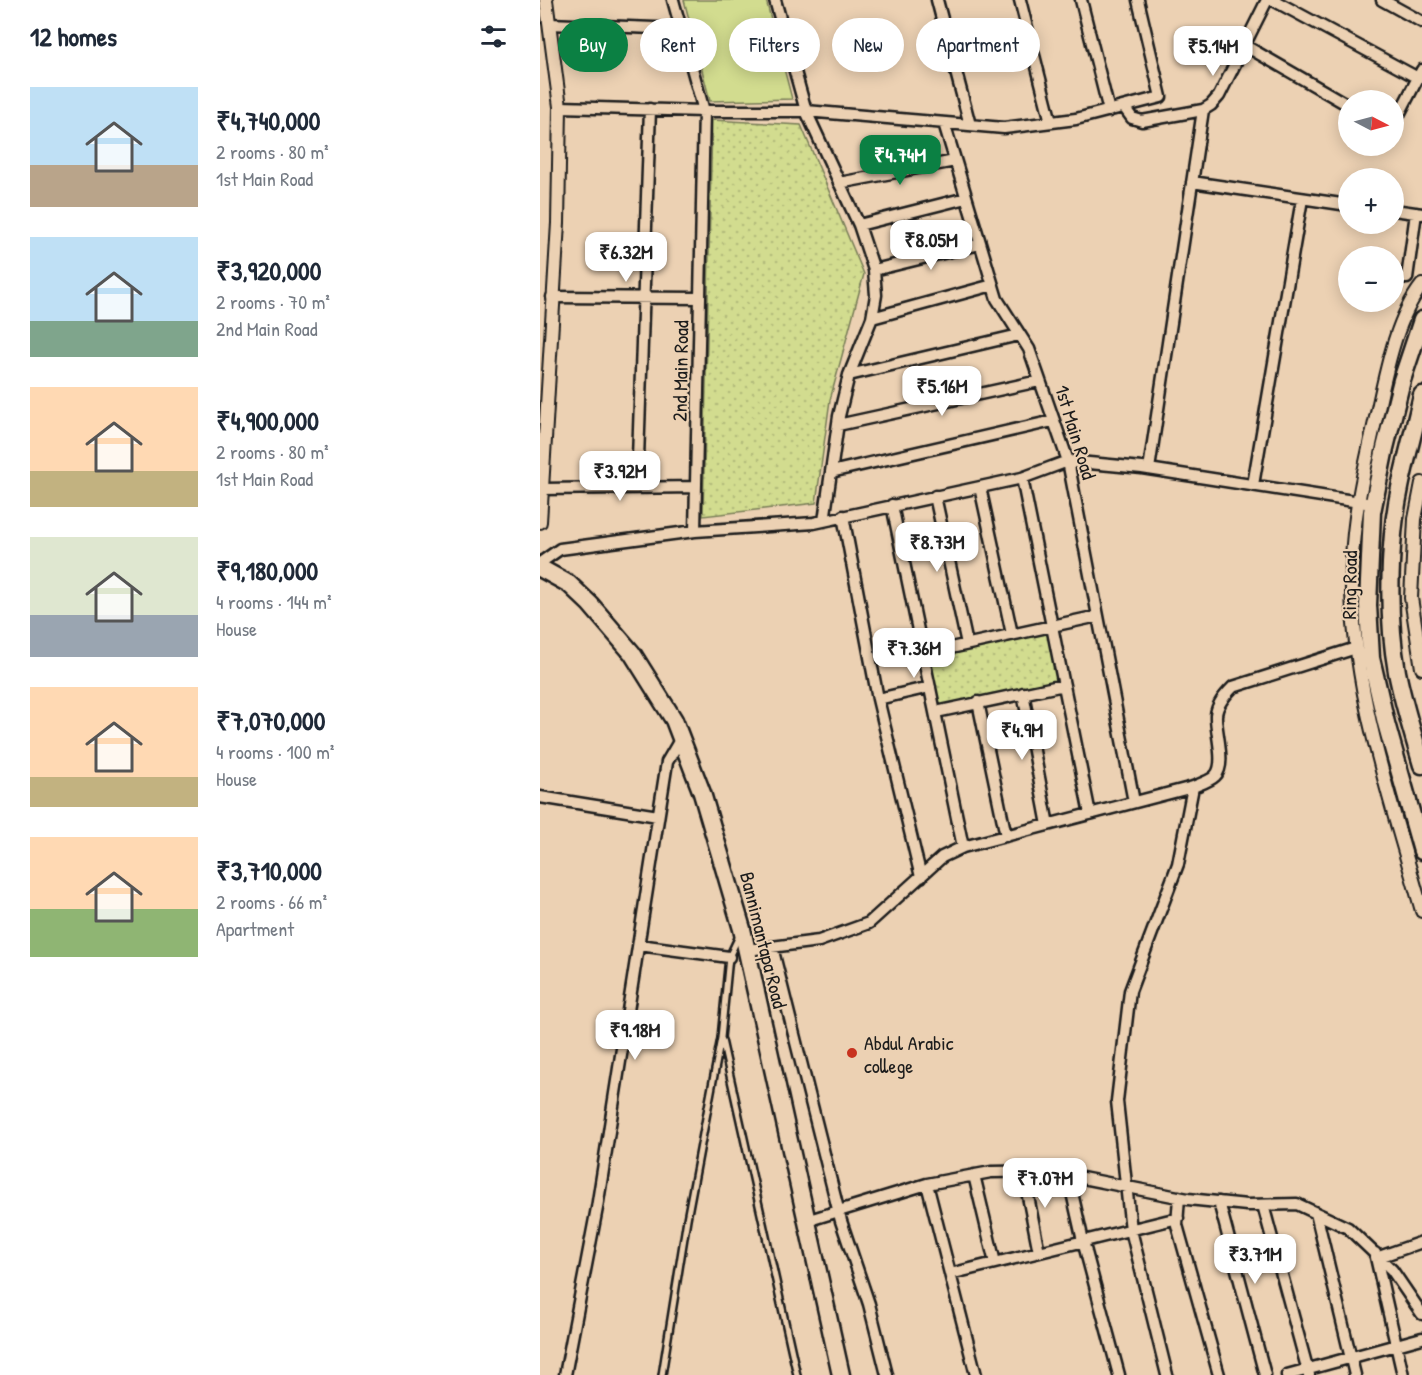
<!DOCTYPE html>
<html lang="en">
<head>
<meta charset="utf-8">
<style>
	body { margin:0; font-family:"Patrick Hand",sans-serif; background:#f2f2f3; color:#1f2937; height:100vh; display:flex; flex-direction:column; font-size:22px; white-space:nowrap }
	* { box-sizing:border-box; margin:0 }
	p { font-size:20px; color:#747a83 }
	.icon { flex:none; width:33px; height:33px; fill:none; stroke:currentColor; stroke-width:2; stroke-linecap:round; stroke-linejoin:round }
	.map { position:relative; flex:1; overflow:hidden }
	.panel { display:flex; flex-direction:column; background:#fff; width:540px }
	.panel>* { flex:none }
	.hud { position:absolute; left:18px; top:18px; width:570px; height:54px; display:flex; gap:12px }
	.needle { width:39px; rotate:96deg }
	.fabs { position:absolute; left:798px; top:90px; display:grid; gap:12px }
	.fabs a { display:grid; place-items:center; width:66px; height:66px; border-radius:50%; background:#fff; box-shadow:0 3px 15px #0003; font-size:30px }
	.price { position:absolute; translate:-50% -51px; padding:0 14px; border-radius:12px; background:#fff; color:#222; font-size:20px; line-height:39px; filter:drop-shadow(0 2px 3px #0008) }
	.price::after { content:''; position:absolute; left:50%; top:36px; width:18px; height:14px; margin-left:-9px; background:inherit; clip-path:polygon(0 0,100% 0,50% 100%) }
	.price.current { background:#0b8043; color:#fff }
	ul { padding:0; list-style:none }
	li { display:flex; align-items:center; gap:18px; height:150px; padding:0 30px }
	li span { display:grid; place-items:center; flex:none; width:168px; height:120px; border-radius:0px; color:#555 }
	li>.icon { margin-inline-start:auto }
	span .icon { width:72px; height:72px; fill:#fffc; stroke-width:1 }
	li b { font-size:26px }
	h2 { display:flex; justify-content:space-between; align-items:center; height:72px; padding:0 30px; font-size:26px }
	.pill { padding:0 21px; border-radius:27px; background:#fff; box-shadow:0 3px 15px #0003; font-size:21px; line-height:54px }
	.pill.current { background:#0b8043; color:#fff }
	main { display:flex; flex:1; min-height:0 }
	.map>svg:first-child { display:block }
</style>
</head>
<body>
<main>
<section class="panel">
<h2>12 homes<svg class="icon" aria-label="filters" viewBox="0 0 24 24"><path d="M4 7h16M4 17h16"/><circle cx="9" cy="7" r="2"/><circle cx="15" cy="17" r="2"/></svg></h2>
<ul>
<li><span style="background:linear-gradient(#bfe0f5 65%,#b9a48a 0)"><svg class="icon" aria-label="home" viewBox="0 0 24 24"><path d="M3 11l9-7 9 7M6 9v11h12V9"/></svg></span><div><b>₹4,740,000</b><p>2 rooms · 80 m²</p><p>1st Main Road</p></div></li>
<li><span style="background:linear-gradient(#bfe0f5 70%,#7fa58c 0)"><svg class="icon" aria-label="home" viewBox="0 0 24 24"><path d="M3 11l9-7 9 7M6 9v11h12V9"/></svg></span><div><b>₹3,920,000</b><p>2 rooms · 70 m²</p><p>2nd Main Road</p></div></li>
<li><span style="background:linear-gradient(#ffd9b3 70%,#c2b280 0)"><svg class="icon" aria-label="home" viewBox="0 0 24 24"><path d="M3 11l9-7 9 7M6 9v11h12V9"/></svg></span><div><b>₹4,900,000</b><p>2 rooms · 80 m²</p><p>1st Main Road</p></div></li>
<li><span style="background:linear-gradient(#dfe7d0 65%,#9aa5b1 0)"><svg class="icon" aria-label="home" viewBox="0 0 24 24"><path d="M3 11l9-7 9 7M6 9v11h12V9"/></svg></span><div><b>₹9,180,000</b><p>4 rooms · 144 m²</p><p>House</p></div></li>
<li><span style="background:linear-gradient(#ffd9b3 75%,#c2b280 0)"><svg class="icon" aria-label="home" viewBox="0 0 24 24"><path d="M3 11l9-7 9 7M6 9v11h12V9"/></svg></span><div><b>₹7,070,000</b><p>4 rooms · 100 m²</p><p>House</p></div></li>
<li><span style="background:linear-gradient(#ffd9b3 60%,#8fb573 0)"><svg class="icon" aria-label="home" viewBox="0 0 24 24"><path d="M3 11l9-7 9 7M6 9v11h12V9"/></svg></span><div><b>₹3,710,000</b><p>2 rooms · 66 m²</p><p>Apartment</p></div></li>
</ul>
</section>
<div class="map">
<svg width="882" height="1375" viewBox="0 0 882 1375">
	<defs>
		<pattern id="park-dots" width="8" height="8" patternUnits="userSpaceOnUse" patternTransform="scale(1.5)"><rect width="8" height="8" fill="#d2dc8f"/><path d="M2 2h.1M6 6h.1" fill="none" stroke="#b4bc7b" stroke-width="1.8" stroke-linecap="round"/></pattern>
	</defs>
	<rect width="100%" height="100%" fill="#ecd1b3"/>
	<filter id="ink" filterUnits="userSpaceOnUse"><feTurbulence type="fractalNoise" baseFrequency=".0167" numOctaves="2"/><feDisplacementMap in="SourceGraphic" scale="12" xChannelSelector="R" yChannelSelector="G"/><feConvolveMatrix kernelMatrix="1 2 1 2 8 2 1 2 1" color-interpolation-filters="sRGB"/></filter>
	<g filter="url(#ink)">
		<path fill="#d2dc8f" stroke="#777c56" stroke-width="1.5" d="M144 0H226L252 99 170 101Z"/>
		<path fill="url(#park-dots)" stroke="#777c56" stroke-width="1.5" d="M172 120 261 125 324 274 290 400 276 503 163 516Z
			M508 632 518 680 399 707 388 659Z"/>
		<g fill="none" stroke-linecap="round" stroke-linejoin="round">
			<g stroke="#1c1c1c" stroke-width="10">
				<path id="service" d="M182 1040 257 1375
					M122 1375 147 1219 181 1038 189 957 199 936"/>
			</g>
			<g stroke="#1c1c1c" stroke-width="15">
				<path id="minor" d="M133 0 164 111 155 531
					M235 0 266 111 319 225 334 270 336 295 332 318 309 375 299 416 284 521
					M397 0 430 125
					M480 0 511 122
					M541 0 569 111
					M733 0 878 78
					M842 0 882 22
					M9 24 141 29
					M704 45 808 105
					M20 107 164 111H266L464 128 536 119 621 97 598 0
					M584 107 592 118 602 121 663 110 671 105 679 96 727 0
					M404 123 457 299 489 349 528 461 594 802
					M854 124 882 70
					M652 182 808 205
					M299 183 415 161
					M854 210 882 214
					M319 225 426 198
					M334 270 440 244
					M867 278 876 213
					M12 297 160 298
					M332 318 453 285
					M309 375 479 335
					M298 425 499 381
					M609 469 663 110
					M291 472 513 421
					M482 478 550 814
					M713 485 762 199
					M440 487 472 634
					M97 488 110 109
					M3 489 156 487
					M395 496 427 644
					M352 505 423 847
					M303 516 338 699 381 877
					M0 563 20 549 155 531 274 523 482 478 528 461 602 468 826 503
					M383 654 558 616
					M483 693 508 825
					M338 699 390 687
					M438 702 466 836
					M396 712 524 685
					M0 797 118 816
					M99 945 189 957
					M232 947 301 1221 329 1304 347 1375
					M207 950 279 941 329 923 402 857 423 847 653 787C660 784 670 781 675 776 687 765 675 731 676 715 677 704 685 695 693 687L816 648
					M483 1171 499 1252
					M434 1175 455 1263
					M528 1175 543 1241 579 1375
					M387 1184 436 1375
					M639 1197 637 1225 679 1375
					M679 1202 725 1375
					M723 1205 769 1375
					M776 1213 815 1375
					M266 1221 387 1184 451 1172 507 1171 648 1199 707 1205 757 1204 808 1228 852 1270 882 1314
					M835 1253 863 1375
					M839 1257 882 1242
					M410 1274 638 1218
					M25 1375 57 1208 127 762 141 738
					M627 1375 591 1230 577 1101 590 991 638 864 653 787
					M747 1375 882 1338"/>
			</g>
			<g stroke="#1c1c1c" stroke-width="16">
				<path id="tertiary" d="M882 285C856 318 846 372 837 413 826 462 814 510 812 560 808 680 850 797 882 911
					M882 483 875 519 871 598 882 668
					M0 522 18 223 20 107 6 0"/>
			</g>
			<g stroke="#1c1c1c" stroke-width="21">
				<path id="primary" d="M0 568 29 584 50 604 92 653 134 720 162 793 202 929 301 1375"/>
			</g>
			<g stroke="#1c1c1c" stroke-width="21">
				<path id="trunk" d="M882 320 862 380 845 448 832 512 828 605 831 658 846 723 882 851
					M882 395C872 441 857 487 853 534 849 579 849 627 857 672 863 703 873 734 882 765"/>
			</g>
			<use href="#service" stroke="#ecd1b3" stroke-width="5"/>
			<use href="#minor" stroke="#ecd1b3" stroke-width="10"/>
			<use href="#tertiary" stroke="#ecd1b3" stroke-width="12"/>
			<use href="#primary" stroke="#ecd1b3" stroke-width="16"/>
			<use href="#trunk" stroke="#ecd1b3" stroke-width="16"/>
		</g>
	</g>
	<circle fill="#c8321e" stroke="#ecd1b3" stroke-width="2" cx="312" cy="1053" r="6"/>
	<g text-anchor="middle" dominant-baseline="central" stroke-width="4.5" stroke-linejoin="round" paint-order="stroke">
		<g font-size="20" fill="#1c1c1c" stroke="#ecd1b3">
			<text transform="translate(140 371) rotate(-89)">2nd Main Road</text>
			<text transform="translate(536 432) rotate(73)">1st Main Road</text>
			<text transform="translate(809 585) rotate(-89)">Ring Road</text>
			<text transform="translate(224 940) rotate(76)">Bannimantapa Road</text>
		</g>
		<g font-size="20" fill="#1c1c1c" stroke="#ecd1b3" text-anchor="start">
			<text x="324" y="1042">Abdul Arabic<tspan x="324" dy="23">college</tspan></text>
		</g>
	</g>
</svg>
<div class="fabs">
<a><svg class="needle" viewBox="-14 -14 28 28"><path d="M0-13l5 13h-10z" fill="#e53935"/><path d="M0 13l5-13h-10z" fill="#747a83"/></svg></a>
<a>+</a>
<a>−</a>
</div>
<b class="price" style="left:673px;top:77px">₹5.14M</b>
<b class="price current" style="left:360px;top:186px">₹4.74M</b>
<b class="price" style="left:391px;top:271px">₹8.05M</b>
<b class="price" style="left:86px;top:283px">₹6.32M</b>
<b class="price" style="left:402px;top:417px">₹5.16M</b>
<b class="price" style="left:80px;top:502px">₹3.92M</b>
<b class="price" style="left:397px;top:573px">₹8.73M</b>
<b class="price" style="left:374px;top:679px">₹7.36M</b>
<b class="price" style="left:482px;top:761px">₹4.9M</b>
<b class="price" style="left:95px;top:1061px">₹9.18M</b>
<b class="price" style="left:505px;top:1209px">₹7.07M</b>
<b class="price" style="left:715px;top:1285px">₹3.71M</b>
<div class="hud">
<a class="pill current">Buy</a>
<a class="pill">Rent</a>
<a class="pill">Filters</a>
<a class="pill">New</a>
<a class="pill">Apartment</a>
</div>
</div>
</main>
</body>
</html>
